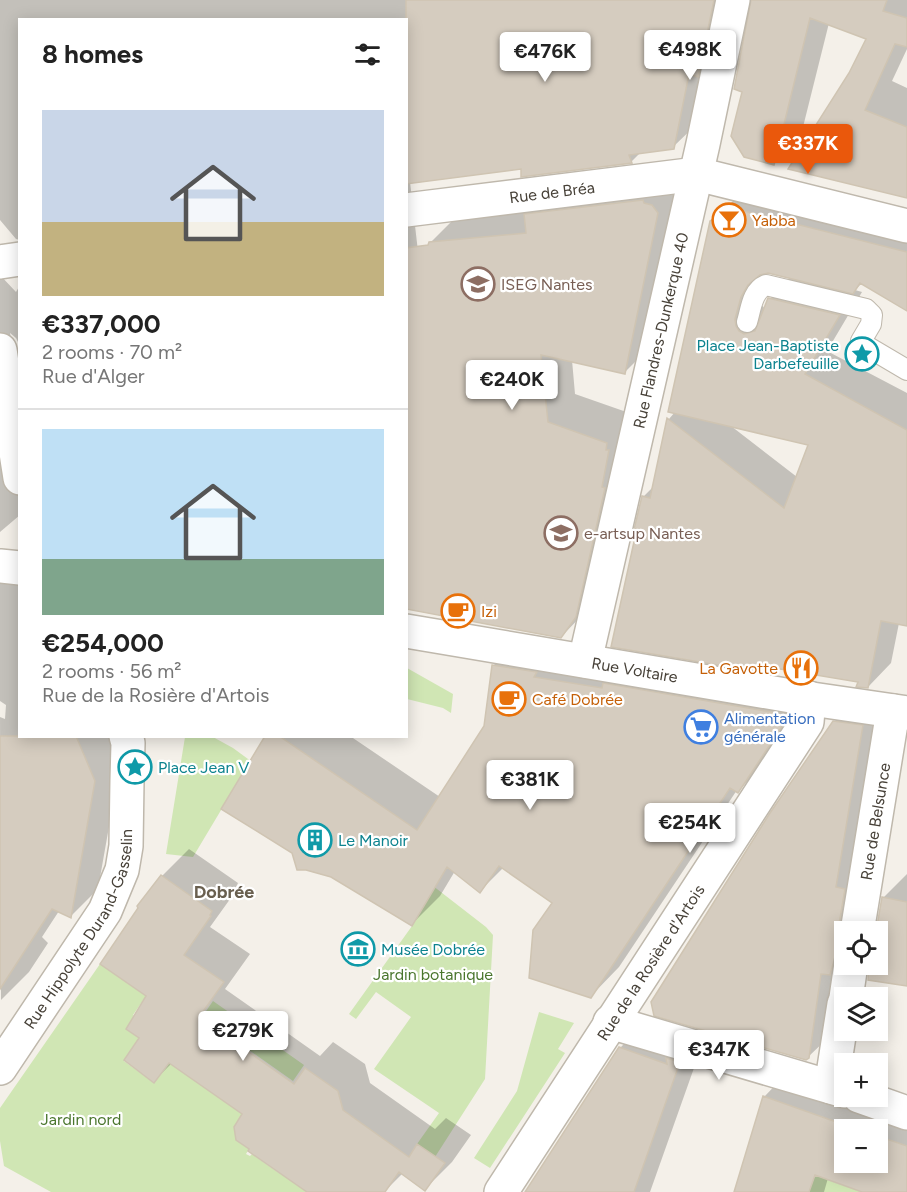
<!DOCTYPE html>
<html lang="en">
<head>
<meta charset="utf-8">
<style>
	body { margin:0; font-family:Figtree,sans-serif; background:#f2f2f2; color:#222; height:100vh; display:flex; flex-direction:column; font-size:22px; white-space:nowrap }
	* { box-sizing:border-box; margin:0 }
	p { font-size:20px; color:#767676 }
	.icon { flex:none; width:33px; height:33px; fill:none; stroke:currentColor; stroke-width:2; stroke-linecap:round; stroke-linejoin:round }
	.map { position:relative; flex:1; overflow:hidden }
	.panel { position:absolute; left:18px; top:18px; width:390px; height:720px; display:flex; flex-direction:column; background:#fff; border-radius:0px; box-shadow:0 3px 15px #0003 }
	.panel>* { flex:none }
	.controls { position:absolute; left:834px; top:921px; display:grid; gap:12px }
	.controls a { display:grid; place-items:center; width:54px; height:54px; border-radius:0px; background:#fff; box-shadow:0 3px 15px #0003; font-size:30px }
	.price { position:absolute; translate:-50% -51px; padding:0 14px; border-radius:6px; background:#fff; color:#222; font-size:20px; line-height:39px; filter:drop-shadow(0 2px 3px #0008) }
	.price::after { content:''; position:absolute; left:50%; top:36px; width:18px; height:14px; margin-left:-9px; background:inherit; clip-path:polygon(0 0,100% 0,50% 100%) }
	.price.current { background:#ea580c; color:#fff }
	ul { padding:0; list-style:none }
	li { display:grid; align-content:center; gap:12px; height:318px; padding:0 24px }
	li+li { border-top:2px solid #e0e0e0 }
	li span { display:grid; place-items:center; height:186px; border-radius:0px; color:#555 }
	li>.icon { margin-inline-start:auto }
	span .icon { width:108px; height:108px; fill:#fffc; stroke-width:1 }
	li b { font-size:26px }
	h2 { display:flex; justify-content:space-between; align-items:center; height:72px; padding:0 24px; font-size:26px }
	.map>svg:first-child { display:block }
</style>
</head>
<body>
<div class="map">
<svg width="907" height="1192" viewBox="0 0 907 1192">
	<rect width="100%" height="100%" fill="#f4f0e9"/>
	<path fill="#d0e6b4" d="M407 668 453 694 451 713 443 708 407 699Z
		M185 737H213L233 748 274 778 406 865 486 927 493 935 485 1079 435 1157 417 1144 439 1113 374 1069 411 1017 376 992 356 1019 349 1014 412 926 432 892 245 770 193 857 166 854Z
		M100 964 146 996 133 1015 135 1017 126 1029 139 1038 124 1061 154 1083 169 1063 243 1114 234 1127 236 1140 249 1149 246 1154 250 1156 252 1154 279 1173 292 1154 322 1192H51L4 1166 0 1141V1108Z
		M213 1001 304 1065 293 1081 202 1017Z
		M539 1012 574 1023 558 1049 565 1053 490 1168 474 1158 517 1091Z
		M815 1175 862 1192H809Z"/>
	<path fill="#0003" fill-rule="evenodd" d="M0 0H735L702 119 673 147 641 152 631 162 522 167 410 182 420 269 406 282V20H20V240L16 239 0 220Z
		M753 0H907V49L892 81 907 88V197L791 168 850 73 868 38 829 23 801 135 773 163 744 91Z
		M680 178 653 344 625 372 572 360 575 394 635 415 589 608 561 637 430 243 459 214Z
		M736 198 907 222V310L862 283 855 290 862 292 827 351 907 393V624L899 623 891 663 868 687 861 681 764 665 758 670 613 645 639 526 643 497 654 486 669 419 675 412 712 222ZM765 272 791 277 770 299 765 309 758 300ZM731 426 810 444 797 477Z
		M0 275 16 292 20 285V346L16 338 10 333 20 392V515L0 532Z
		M0 560 20 563V736H116L122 753 98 889 70 917 59 911 42 937 48 943 29 972 1 1000 0 717 5 719 6 705 0 701Z
		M522 636 811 695 767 762 738 791 737 790 619 967 591 996 554 903 504 867 480 891 455 871 440 896 412 924 267 736H350L440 797 486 727 494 665Z
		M855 701 883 705 844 932V959L830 1036 808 1057 834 722Z
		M189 849 238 883 236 887 238 888 210 927 250 954 225 989 320 1056 333 1042 365 1064 370 1083 435 1129 446 1118 471 1135 452 1162 425 1189 403 1173 384 1192H309L244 1114 172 1063 154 1081 141 1038 148 996 162 876Z
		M907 874V984L878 964V932L883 898Z
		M646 1022 705 1037 650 1192H527L620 1048Z
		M787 1073 907 1115V1192H867L828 1178 824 1192H741L764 1097ZM844 1130H878V1162H844Z"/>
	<path fill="#d5ccbf" stroke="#cfc4b2" stroke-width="1.5" d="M406 0H714L698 77 689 74 674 149 629 155 632 163 521 177V169L406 184Z
		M751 0H887L883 11 907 18V47L895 44 865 110 907 127V198L788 169 849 73 866 39 810 18 774 165 744 157 731 136 742 92 734 89Z
		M643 200 644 203 652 205 658 213 625 374 541 355 548 422 607 443 606 450H609L602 487 605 488 576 617 561 638 406 609V248L428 245 429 242 526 233 524 214Z
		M732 208 907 252V311L860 283 853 294 768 273 760 275 748 285 741 297 735 319 736 326 739 331 744 334 755 331 768 298 840 315 805 374 907 430V626L881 621 868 688 856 687 858 682 756 665 759 672 611 647 637 528 633 534 642 496 650 498 667 418 784 508 808 445 668 412 710 221Z
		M492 665 537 672 534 677 602 688 603 683 777 713 783 725 738 793 730 788 591 998 529 978 533 930 552 903 499 866 480 893 447 867 412 926 331 877 306 870H297L292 853 221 809 265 736H279L417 830 484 726Z
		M833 721 863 725 836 887 845 889 838 930 839 938 844 946 836 953 830 975 821 974 809 1058 806 1060 654 1016 651 1002 770 813Z
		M0 736H76L95 781 71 918 52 909 0 989Z
		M161 875 212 911 210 915 211 916 184 955 224 982 199 1017 294 1084 305 1068 338 1091 343 1110 409 1157 417 1144 445 1163 425 1191 399 1172 385 1192H307L248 1151 249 1149 236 1140 234 1127 242 1114 169 1063 154 1083 124 1060 139 1038 126 1029 146 996 100 964 138 908 137 906Z
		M882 897 907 902V986L868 980 869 964H878L876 932Z
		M619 1047 667 1064 666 1058 680 1062 634 1192H525Z
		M763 1096 859 1130H844V1162H878V1136L907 1146V1192H862L815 1175 809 1192H734Z"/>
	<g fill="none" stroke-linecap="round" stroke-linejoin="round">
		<g stroke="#bfb8ac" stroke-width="22">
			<path id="lane" d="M747 322C751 309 752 291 766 285L866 309 872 315 871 324 861 341 863 344 907 370"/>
		</g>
		<g stroke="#bfb8ac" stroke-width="36">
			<g id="street">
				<path id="s1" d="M406 210 697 174 907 226"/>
				<path d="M0 262 20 259"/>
				<path d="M0 350 20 478"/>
				<path d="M0 566 20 568"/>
				<path id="s2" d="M406 631 791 696 907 713"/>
				<path id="s3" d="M585 661 703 144 733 0"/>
				<path id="s4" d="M857 932 893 711"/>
				<path d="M846 998 851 964"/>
				<path d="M610 1022 844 1091"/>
				<path id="s5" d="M0 1068 105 911 122 870 126 846 127 781 128 743 126 736"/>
				<path d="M831 1087 844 1004"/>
				<path d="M859 1096 907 1113"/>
				<path id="s6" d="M501 1192 807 722 809 698"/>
			</g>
		</g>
		<use href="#lane" stroke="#fff" stroke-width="20"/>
		<use href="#street" stroke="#fff" stroke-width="33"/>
	</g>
	<defs>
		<g id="bar-ring" transform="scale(1.725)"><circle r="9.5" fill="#fff" stroke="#e8710a" stroke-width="1.5"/><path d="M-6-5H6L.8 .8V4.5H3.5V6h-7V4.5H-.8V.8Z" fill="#e8710a"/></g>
		<g id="university-ring" transform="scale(1.725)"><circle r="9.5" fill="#fff" stroke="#8d6e63" stroke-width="1.5"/><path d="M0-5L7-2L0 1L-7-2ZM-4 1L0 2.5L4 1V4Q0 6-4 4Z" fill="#8d6e63"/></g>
		<g id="sight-ring" transform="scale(1.725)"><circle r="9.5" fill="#fff" stroke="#0f9aa8" stroke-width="1.5"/><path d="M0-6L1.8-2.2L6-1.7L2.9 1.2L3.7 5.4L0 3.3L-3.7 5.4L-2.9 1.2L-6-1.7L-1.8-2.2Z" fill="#0f9aa8"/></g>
		<g id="cafe-ring" transform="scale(1.725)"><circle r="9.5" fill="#fff" stroke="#e8710a" stroke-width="1.5"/><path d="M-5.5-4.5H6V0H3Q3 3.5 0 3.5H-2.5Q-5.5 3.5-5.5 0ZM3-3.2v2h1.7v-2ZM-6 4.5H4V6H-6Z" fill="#e8710a"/></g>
		<g id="restaurant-ring" transform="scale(1.725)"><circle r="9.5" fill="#fff" stroke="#e8710a" stroke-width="1.5"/><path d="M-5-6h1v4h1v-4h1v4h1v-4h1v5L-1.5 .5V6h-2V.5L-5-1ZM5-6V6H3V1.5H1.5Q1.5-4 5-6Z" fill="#e8710a"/></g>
		<g id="supermarket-ring" transform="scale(1.725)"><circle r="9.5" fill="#fff" stroke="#3f7fe0" stroke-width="1.5"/><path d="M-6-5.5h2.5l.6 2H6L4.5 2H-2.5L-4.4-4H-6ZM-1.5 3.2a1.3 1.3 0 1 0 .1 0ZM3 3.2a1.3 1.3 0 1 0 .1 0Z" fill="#3f7fe0"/></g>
		<g id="building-ring" transform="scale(1.725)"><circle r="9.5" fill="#fff" stroke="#0f9aa8" stroke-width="1.5"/><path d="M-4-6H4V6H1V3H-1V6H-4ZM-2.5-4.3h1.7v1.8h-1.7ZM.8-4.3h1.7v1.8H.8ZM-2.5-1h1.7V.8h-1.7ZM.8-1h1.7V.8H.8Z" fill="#0f9aa8"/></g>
		<g id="museum-ring" transform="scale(1.725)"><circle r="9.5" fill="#fff" stroke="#0f9aa8" stroke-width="1.5"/><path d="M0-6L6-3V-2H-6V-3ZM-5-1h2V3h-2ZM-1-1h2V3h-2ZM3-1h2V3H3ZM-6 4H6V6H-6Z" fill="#0f9aa8"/></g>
	</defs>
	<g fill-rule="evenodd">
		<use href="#bar-ring" x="729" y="220"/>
		<use href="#university-ring" x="478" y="284"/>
		<use href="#sight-ring" x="862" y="354"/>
		<use href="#university-ring" x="561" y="533"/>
		<use href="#cafe-ring" x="458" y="611"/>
		<use href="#restaurant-ring" x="801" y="668"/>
		<use href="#cafe-ring" x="509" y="699"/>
		<use href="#supermarket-ring" x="701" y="727"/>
		<use href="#sight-ring" x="135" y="767"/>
		<use href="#building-ring" x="315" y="840"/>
		<use href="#museum-ring" x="358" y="949"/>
	</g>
	<g text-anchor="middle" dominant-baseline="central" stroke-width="4.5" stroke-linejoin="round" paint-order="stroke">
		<g font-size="16" fill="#474138" stroke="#fff">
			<text stroke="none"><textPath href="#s1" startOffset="147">Rue de Bréa</textPath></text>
			<text stroke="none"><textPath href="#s3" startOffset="339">Rue Flandres-Dunkerque 40</textPath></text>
			<text stroke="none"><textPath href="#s2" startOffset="232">Rue Voltaire</textPath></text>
			<text stroke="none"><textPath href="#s4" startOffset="112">Rue de Belsunce</textPath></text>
			<text stroke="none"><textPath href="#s5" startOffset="162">Rue Hippolyte Durand-Gasselin</textPath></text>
			<text stroke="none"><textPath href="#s6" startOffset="274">Rue de la Rosière d'Artois</textPath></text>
		</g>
		<g font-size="16" fill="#c56008" stroke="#fff" text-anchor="start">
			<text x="752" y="220">Yabba</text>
			<text x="481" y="611">Izi</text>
			<text x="778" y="668" text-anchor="end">La Gavotte</text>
			<text x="532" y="699">Café Dobrée</text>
		</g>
		<g font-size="16" fill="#785e54" stroke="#fff" text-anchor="start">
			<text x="501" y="284">ISEG Nantes</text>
			<text x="584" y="533">e-artsup Nantes</text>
		</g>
		<g font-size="16" fill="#0d838f" stroke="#fff" text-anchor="start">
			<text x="839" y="345" text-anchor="end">Place Jean-Baptiste<tspan x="839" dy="18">Darbefeuille</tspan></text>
			<text x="158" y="767">Place Jean V</text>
			<text x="338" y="840">Le Manoir</text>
			<text x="381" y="949">Musée Dobrée</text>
		</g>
		<g font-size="16" fill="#366cbe" stroke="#fff" text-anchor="start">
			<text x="724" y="718">Alimentation<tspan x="724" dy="18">générale</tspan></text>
		</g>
		<g font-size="16" fill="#4a762d" stroke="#fff">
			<text x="433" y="974">Jardin botanique</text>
			<text x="81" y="1119">Jardin nord</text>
		</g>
		<g font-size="18" font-weight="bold" fill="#695f4f" stroke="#fff">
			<text x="224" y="892">Dobrée</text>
		</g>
	</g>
</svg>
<div class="controls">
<a><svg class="icon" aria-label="locate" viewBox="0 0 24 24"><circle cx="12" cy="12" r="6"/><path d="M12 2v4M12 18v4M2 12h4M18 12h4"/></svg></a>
<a><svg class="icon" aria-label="layers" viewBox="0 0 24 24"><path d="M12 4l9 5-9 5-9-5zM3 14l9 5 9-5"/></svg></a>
<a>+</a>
<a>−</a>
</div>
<b class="price" style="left:690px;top:81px">€498K</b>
<b class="price" style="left:545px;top:83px">€476K</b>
<b class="price current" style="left:808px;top:175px">€337K</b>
<b class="price" style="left:512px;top:411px">€240K</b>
<b class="price" style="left:530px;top:811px">€381K</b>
<b class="price" style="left:690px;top:854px">€254K</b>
<b class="price" style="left:243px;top:1062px">€279K</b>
<b class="price" style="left:719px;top:1081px">€347K</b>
<section class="panel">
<h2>8 homes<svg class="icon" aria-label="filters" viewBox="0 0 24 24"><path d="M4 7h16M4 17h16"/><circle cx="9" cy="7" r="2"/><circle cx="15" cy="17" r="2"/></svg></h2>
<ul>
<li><span style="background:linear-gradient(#c9d6e8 60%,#c2b280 0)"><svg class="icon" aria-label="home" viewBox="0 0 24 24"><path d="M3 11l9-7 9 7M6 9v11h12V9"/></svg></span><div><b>€337,000</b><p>2 rooms · 70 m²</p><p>Rue d'Alger</p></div></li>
<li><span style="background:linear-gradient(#bfe0f5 70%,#7fa58c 0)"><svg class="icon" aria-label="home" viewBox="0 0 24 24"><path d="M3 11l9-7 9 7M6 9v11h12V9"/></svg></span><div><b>€254,000</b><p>2 rooms · 56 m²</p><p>Rue de la Rosière d'Artois</p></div></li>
</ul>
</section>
</div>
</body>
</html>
